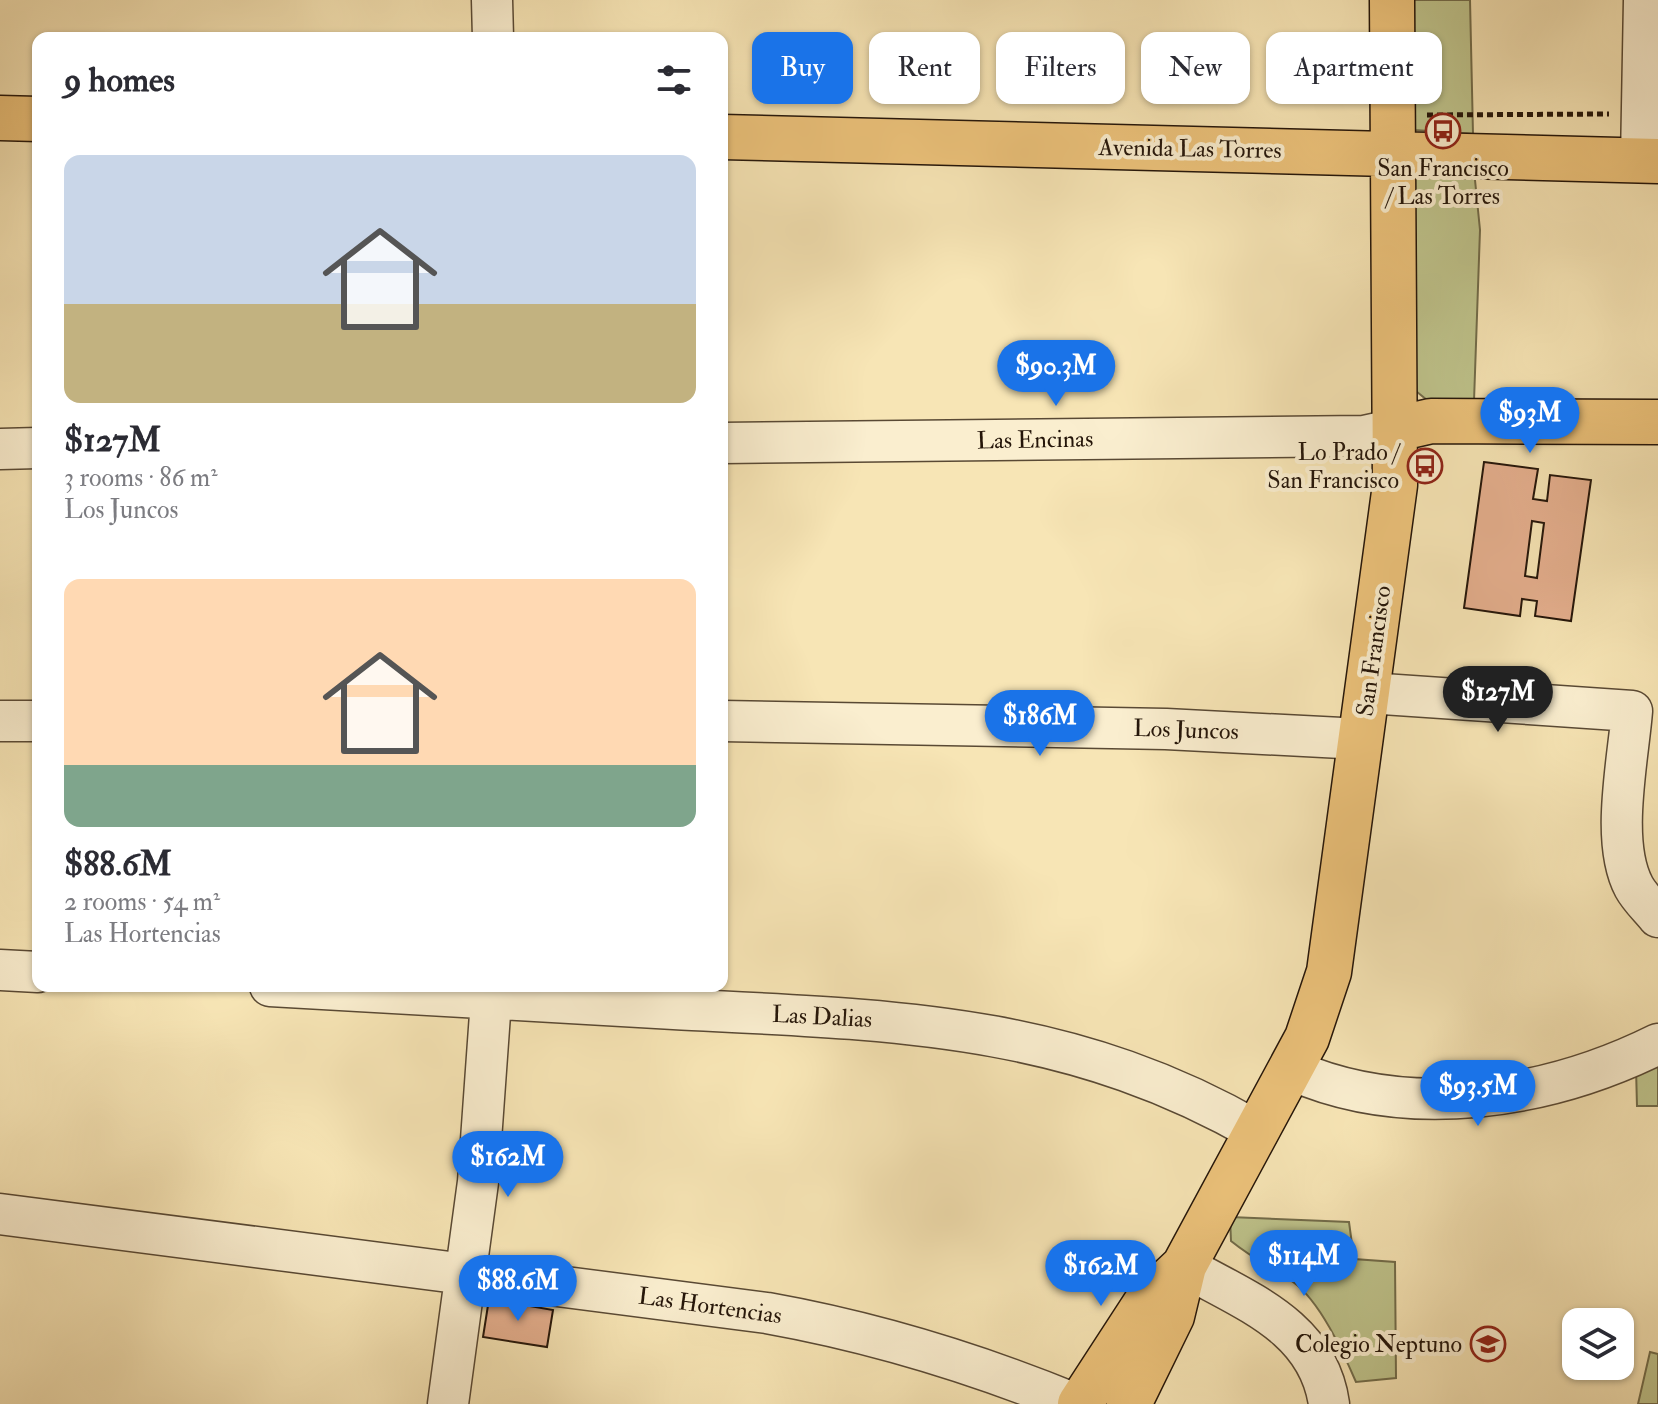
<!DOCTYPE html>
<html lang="en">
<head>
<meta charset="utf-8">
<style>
	body { margin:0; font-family:"IM FELL Double Pica",serif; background:#f2f2f3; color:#2b2b33; height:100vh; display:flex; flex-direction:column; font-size:30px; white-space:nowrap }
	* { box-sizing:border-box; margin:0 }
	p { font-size:26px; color:#7c7c81 }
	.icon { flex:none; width:44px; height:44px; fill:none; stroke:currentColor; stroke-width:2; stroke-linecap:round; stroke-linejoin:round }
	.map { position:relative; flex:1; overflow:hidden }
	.details { position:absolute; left:32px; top:32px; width:696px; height:960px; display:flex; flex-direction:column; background:#fff; border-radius:16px; box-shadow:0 2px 6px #0004 }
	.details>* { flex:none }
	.top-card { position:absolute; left:752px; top:32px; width:760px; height:72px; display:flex; gap:16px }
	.tools { position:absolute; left:1562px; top:1308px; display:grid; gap:16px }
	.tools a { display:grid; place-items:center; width:72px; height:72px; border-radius:16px; background:#fff; box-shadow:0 2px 6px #0004; font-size:40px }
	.price { position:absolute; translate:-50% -68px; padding:0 18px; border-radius:28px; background:#1a73e8; color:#fff; font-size:26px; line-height:52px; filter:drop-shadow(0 2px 4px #0008) }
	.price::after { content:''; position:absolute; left:50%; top:48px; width:24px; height:18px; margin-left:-12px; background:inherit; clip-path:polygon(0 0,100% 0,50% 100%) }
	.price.current { background:#222; color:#fff }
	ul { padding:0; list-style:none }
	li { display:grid; align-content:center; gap:16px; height:424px; padding:0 32px }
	li span { display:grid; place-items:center; height:248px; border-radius:16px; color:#555 }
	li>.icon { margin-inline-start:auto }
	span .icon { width:144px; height:144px; fill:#fffc; stroke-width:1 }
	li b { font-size:34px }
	h2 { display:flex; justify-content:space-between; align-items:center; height:96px; padding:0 32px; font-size:34px }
	.tag { padding:0 28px; border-radius:16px; background:#fff; box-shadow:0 2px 6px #0004; font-size:28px; line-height:72px }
	.tag.current { background:#1a73e8; color:#fff }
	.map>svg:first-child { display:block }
</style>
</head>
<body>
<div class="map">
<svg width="1658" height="1404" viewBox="0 0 1658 1404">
	<rect width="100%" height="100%" fill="#f7e5b5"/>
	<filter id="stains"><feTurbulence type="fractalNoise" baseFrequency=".0025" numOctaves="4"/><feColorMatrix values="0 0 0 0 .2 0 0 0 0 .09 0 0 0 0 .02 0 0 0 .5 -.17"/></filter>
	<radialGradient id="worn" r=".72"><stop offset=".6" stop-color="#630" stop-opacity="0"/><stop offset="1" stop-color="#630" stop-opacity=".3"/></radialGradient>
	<path fill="#bfc48c" stroke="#726c4a" stroke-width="2" d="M1410 0H1470L1473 134 1414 130Z
		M1474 170 1480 230 1474 401 1427 400 1411 387 1408 187 1418 171Z
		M1658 1058V1106H1637L1636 1068Z
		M1230 1217 1349 1222 1354 1259 1395 1262 1396 1378 1356 1382C1343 1352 1320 1301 1293 1282 1272 1268 1252 1258 1231 1241Z
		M1650 1352 1658 1354V1404H1638Z"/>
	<path fill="#e5af8e" stroke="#241509" stroke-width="2" fill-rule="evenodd" d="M1484 462 1538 469 1533 499 1547 501 1550 475 1591 480 1571 621 1535 616 1537 601 1522 599 1520 616 1464 608ZM1532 521 1544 523 1537 578 1525 576Z
		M489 1299 553 1310 547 1347 483 1337Z"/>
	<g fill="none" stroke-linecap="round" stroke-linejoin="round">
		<g stroke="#594934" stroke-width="43">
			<path id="minor" d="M492 0 493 38
				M1641 160 1644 0
				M722 443 1364 436 1396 429
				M0 449 38 448
				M1368 693 1632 711C1628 761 1610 842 1634 887 1640 898 1650 907 1658 917
				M0 721H38
				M722 721 1166 729 1361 739
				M0 970 38 972
				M270 986C405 994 539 1001 674 1009 888 1020 1066 1021 1258 1132
				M1292 1070C1408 1121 1547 1099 1658 1044
				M0 1214 767 1313C873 1332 975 1363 1075 1404
				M1184 1266C1245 1301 1318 1326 1329 1404
				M448 1404 478 1182 492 986"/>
		</g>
		<g stroke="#241509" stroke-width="47">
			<path id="major" d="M0 118 38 119
				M722 137 1658 161
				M1396 429 1431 421 1658 422
				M1080 1404 1147 1301 1184 1266
				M1129 1404 1172 1316 1184 1266 1307 1038 1329 972 1395 485 1392 0"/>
		</g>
		<path stroke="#241509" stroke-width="5" stroke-dasharray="6 4" stroke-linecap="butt" d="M1427 115 1609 114"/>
		<use href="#minor" stroke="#faeecf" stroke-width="40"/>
		<use href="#major" stroke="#ecc27a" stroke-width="44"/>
	</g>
	<defs>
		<g id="bus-ring" transform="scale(1.8)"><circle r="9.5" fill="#faeecf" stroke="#8f2418" stroke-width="1.5"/><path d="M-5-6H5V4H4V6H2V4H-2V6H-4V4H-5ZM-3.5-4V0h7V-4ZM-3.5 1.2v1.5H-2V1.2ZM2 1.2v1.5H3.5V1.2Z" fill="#8f2418"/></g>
		<g id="school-ring" transform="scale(1.8)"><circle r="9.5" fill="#faeecf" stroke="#8f2418" stroke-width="1.5"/><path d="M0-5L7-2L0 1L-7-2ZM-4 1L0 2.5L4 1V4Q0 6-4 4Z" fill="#8f2418"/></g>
	</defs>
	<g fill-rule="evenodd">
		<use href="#bus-ring" x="1443" y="131"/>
		<use href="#bus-ring" x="1425" y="466"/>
		<use href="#school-ring" x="1488" y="1344"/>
	</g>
	<g text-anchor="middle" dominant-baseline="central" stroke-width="8" stroke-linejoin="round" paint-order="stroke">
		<g font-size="24" fill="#241509" stroke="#faeecf">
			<text transform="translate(1190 149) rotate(1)">Avenida Las Torres</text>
			<text transform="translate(1035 440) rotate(-1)">Las Encinas</text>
			<text transform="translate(1374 651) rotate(-82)">San Francisco</text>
			<text transform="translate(1186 730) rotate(2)">Los Juncos</text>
			<text transform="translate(822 1017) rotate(3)">Las Dalias</text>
			<text transform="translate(710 1306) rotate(8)">Las Hortencias</text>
		</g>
		<g font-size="24" fill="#241509" stroke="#faeecf" text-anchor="end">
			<text x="1443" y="168" text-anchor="middle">San Francisco<tspan x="1443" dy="28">/ Las Torres</tspan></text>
			<text x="1399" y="452">Lo Prado /<tspan x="1399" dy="28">San Francisco</tspan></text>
			<text x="1462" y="1344">Colegio Neptuno</text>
		</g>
	</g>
	<rect width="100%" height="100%" filter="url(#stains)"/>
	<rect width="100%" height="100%" fill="url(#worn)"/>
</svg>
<div class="tools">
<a><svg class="icon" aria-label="layers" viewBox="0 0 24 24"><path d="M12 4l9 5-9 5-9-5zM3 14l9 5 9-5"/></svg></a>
</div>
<b class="price" style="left:1056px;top:408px">$90.3M</b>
<b class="price" style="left:1530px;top:455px">$93M</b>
<b class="price current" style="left:1498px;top:734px">$127M</b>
<b class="price" style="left:1040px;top:758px">$186M</b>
<b class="price" style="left:1478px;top:1128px">$93.5M</b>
<b class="price" style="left:508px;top:1199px">$162M</b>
<b class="price" style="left:1304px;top:1298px">$114M</b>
<b class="price" style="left:1101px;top:1308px">$162M</b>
<b class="price" style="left:518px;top:1323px">$88.6M</b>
<div class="top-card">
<a class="tag current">Buy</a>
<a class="tag">Rent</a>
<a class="tag">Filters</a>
<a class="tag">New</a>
<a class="tag">Apartment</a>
</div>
<section class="details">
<h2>9 homes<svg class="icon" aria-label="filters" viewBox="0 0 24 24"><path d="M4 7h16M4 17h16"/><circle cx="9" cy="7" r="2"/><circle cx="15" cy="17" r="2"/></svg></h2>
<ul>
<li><span style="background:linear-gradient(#c9d6e8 60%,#c2b280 0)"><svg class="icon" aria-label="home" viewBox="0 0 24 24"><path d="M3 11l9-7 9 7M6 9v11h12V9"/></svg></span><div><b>$127M</b><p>3 rooms · 86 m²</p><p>Los Juncos</p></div></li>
<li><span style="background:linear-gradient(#ffd9b3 75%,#7fa58c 0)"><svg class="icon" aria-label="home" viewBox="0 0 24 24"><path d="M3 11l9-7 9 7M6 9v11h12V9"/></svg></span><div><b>$88.6M</b><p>2 rooms · 54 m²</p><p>Las Hortencias</p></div></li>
</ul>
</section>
</div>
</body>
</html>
